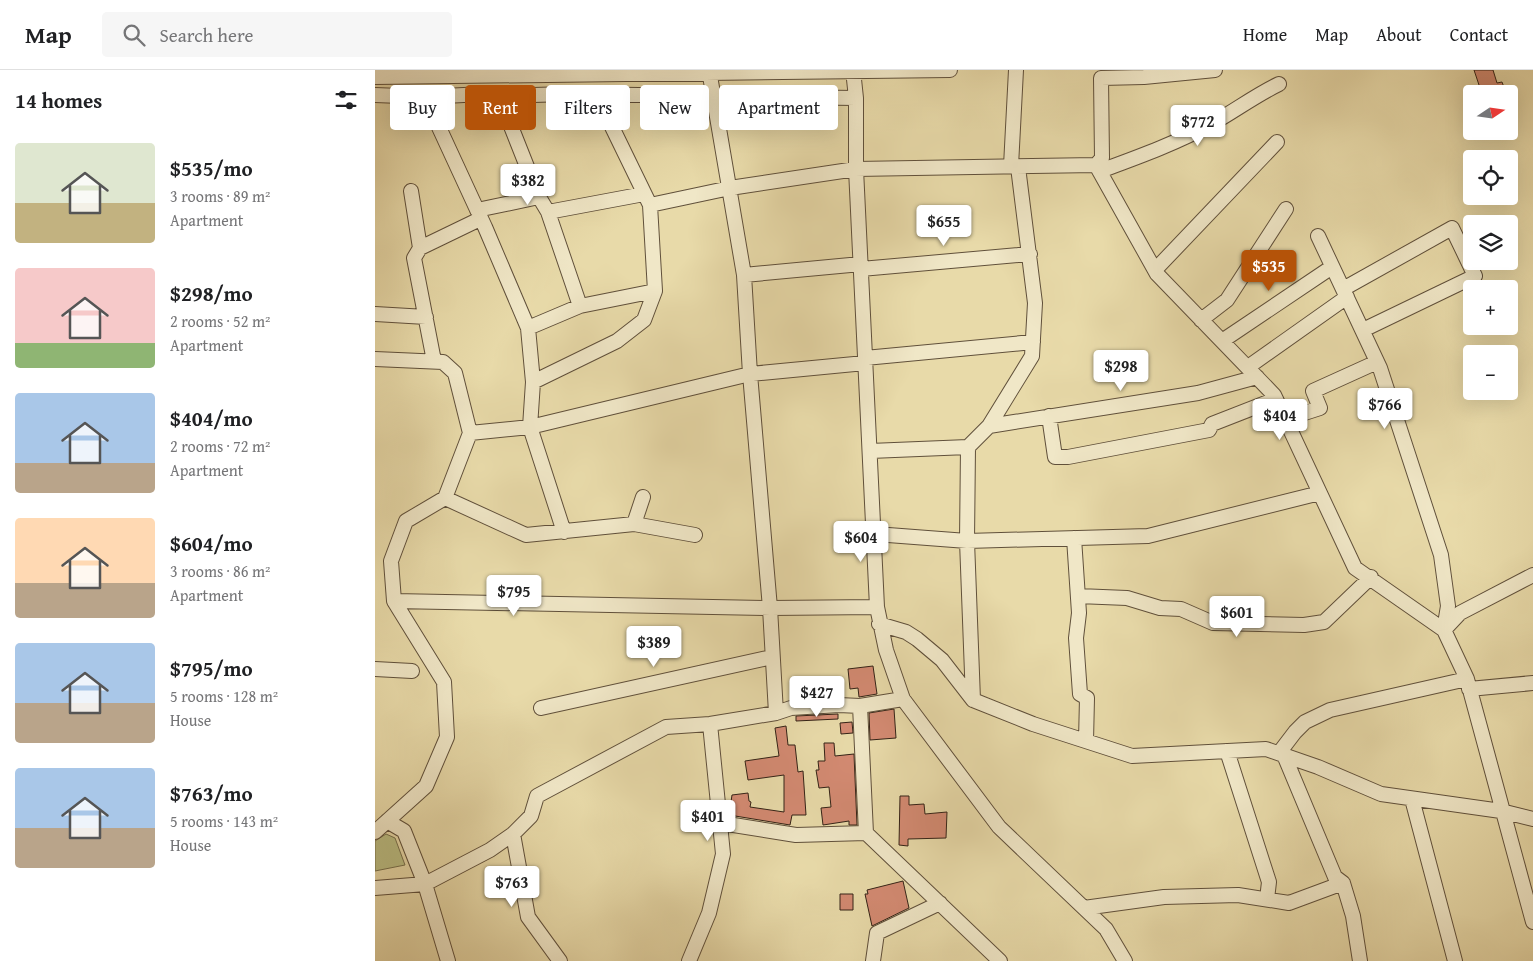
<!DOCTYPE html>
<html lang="en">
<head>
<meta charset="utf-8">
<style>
	body { margin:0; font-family:"Gentium Book Plus",serif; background:#f6f6f6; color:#202124; height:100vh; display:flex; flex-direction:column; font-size:19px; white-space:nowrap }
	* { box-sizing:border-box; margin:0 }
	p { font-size:16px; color:#757577 }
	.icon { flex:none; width:28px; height:28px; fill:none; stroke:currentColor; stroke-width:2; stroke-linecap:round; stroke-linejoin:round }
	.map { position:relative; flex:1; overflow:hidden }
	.drawer { display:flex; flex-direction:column; background:#fff; width:375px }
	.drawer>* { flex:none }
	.top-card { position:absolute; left:15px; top:15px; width:475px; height:45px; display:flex; gap:10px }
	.needle { width:32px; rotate:77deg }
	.fabs { position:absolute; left:1088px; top:15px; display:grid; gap:10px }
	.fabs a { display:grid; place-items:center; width:55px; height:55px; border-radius:5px; background:#fff; box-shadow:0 5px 20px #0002; font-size:25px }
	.price { position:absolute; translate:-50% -42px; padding:0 11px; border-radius:5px; background:#fff; color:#222; font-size:16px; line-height:32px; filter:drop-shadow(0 1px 2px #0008) }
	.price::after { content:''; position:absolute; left:50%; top:30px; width:15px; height:11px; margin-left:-8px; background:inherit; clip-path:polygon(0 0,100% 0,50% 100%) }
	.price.on { background:#b45309; color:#fff }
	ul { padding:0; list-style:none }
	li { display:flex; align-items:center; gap:15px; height:125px; padding:0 15px }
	li span { display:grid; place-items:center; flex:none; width:140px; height:100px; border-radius:5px; color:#555 }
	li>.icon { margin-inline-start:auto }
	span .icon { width:60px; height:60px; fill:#fffc; stroke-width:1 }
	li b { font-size:21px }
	h2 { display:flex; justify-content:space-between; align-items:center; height:60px; padding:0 15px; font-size:21px }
	.chip { padding:0 18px; border-radius:5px; background:#fff; box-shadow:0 5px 20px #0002; font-size:18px; line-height:45px }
	.chip.on { background:#b45309; color:#fff }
	header { display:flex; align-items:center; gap:30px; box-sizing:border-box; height:70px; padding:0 25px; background:#fff; border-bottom:1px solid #e0e0e0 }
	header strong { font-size:24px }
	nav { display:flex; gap:28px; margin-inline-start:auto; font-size:18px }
	.search { width:350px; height:45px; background:#f6f6f6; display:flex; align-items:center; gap:12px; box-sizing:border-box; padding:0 18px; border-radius:5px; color:#757577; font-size:19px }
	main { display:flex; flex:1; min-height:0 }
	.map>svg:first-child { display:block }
</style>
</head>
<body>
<header>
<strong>Map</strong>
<div class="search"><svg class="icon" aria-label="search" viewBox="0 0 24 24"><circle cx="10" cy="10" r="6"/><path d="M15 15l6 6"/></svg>Search here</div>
<nav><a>Home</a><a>Map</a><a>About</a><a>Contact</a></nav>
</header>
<main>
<section class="drawer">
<h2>14 homes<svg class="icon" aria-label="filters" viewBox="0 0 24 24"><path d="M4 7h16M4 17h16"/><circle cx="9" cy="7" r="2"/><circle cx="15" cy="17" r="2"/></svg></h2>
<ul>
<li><span style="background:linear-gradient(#dfe7d0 60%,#c2b280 0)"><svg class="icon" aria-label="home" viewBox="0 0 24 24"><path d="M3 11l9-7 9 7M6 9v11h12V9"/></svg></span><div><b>$535/mo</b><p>3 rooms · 89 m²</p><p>Apartment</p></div></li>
<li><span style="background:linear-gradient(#f6c9c9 75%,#8fb573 0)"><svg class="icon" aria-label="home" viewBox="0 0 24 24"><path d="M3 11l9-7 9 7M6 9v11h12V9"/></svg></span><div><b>$298/mo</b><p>2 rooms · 52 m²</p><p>Apartment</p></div></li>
<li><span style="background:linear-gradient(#a9c7e8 70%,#b9a48a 0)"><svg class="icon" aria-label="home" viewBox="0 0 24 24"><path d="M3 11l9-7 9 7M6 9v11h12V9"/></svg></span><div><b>$404/mo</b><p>2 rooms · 72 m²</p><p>Apartment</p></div></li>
<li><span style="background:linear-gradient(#ffd9b3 65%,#b9a48a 0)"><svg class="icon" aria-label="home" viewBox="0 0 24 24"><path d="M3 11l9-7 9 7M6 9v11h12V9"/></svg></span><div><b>$604/mo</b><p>3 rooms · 86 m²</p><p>Apartment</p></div></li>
<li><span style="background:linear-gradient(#a9c7e8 60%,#b9a48a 0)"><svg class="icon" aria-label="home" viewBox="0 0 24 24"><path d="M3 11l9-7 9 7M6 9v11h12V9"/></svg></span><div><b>$795/mo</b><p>5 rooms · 128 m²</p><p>House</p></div></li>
<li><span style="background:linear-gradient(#a9c7e8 60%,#b9a48a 0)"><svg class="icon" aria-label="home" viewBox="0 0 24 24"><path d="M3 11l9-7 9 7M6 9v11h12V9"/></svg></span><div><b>$763/mo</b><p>5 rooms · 143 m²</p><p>House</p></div></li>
</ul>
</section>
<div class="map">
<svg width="1158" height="891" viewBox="0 0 1158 891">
	<rect width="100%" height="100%" fill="#e8daa9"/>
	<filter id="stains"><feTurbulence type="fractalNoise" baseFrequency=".004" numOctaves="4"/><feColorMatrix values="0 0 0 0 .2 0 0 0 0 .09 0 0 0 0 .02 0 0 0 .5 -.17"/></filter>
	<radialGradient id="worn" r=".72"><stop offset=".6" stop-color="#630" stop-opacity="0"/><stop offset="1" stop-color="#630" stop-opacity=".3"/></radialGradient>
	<path fill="#bbbe84" stroke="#77704d" d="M11 764 20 768 30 795 0 801V771Z"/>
	<path fill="#d38a72" stroke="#332216" d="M1099 0H1118L1122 13 1127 12 1130 20 1120 24H1107Z
		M498 596 502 624 484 627 483 618 475 619 473 599Z
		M519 639 521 668 495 670 494 643Z
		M463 644V649L421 651V646Z
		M477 652 478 663 466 664 465 653Z
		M411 656 413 675H420L423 702 428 701 431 745H417L415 755 354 745 357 725 373 723 374 731 376 732 375 737 409 742V705L373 710 370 691 404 686 400 658Z
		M449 673H459L460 686 479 684 482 755H474V751L448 755 446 738 456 737 454 717 444 718 441 700H444L443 691H450Z
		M525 726H534V735L549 734 550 744 572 742 571 768 533 769V776L524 775Z
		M528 811 534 838 497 856 490 824H493L492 820Z
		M465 824H478V840H465Z"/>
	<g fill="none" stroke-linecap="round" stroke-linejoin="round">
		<g stroke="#60503b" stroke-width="16">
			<path id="minor" d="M334 0 369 205 375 304 395 538 401 643
				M478 0 481 28V99L502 537 511 580 528 629 624 757 731 859 750 891
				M0 7 575 0
				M0 25 50 27 108 24 124 26 192 24 481 28
				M124 26 164 127 173 142 205 236
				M50 27 110 157 153 258 158 312 155 357 189 462
				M721 95 727 88 726 8 769 7 840 0
				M636 96 641 0
				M725 101C763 87 802 73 838 53 861 40 881 25 904 14
				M36 121 45 178 39 188 59 291
				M275 135 355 118 481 99 721 95 782 204 899 325 980 498 1069 560 1092 609 1158 852
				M102 140 164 127
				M173 142 269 124
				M943 166 1005 298 1066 485 1073 536 1069 560
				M45 178 105 149
				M486 199 655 184
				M780 200 902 72
				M369 205 486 194
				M968 219 1077 158 1100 206 988 260
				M0 244 51 247
				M826 250 852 230 911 139
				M153 258 205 236 280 221
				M847 271 957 197
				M490 288 658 272
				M0 289 68 292 80 303 95 363 155 357 375 304 490 293
				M873 297 972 227
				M158 312 242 271 269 250 280 221 275 135 221 24
				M674 346 680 387H693L834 360 837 354 901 329
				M911 349 945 338 938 321 1002 292
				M614 356 823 323 882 307
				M495 381 593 377
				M70 428 151 465 259 454 268 427
				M259 454 320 465
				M500 464 592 471 773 466 945 423
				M699 468 704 543 701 568 705 624 712 628 711 671
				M703 526 752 528 785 538 806 539 838 553 929 555 949 552 996 507
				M19 531 16 491 31 451 70 428 95 363
				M504 554 531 562 542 569 567 590 598 630 658 654 757 686 891 679 943 697 1006 724 1126 741 1158 749
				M1069 560 1085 543 1158 505
				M0 599 37 601
				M1094 619 1158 613
				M598 630 592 471 593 377 614 356 657 286 660 233 643 97
				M166 638 397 587
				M852 681 894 812 892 829
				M904 683 920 662 930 652 955 640 1092 609
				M909 685 960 807 968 813
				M1037 729 1080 891
				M12 751 29 761 50 814 73 891
				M346 753 421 765 491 763 625 891
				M0 762 51 716 72 667 69 612 19 531 395 538 502 537
				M491 763 485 636 528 629
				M138 764 153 847 185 891
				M0 818 50 814 115 780 138 764 156 746 162 726 291 657 335 654 401 643 416 638 464 635 485 636
				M709 838 789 827 863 825 914 833 968 813 978 846 985 891
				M314 891 334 843 348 784 335 654
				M498 891 502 863 565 833"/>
		</g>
		<use href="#minor" stroke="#f0e7c7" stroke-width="14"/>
	</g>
	<rect width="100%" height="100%" filter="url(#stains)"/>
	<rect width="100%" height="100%" fill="url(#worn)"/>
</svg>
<div class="fabs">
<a><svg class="needle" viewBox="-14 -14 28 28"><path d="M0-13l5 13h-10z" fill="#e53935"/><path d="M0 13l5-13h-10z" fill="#757577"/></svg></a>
<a><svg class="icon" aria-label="locate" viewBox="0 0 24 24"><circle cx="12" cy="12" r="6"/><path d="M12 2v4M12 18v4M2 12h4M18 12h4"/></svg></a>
<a><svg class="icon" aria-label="layers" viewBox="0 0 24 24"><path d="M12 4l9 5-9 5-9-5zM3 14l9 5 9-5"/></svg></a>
<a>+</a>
<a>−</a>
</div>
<b class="price" style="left:823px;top:77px">$772</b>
<b class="price" style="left:153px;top:136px">$382</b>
<b class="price" style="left:569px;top:177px">$655</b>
<b class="price on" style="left:894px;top:222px">$535</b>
<b class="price" style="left:746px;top:322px">$298</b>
<b class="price" style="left:1010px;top:360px">$766</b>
<b class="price" style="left:905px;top:371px">$404</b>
<b class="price" style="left:486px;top:493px">$604</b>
<b class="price" style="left:139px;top:547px">$795</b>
<b class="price" style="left:862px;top:568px">$601</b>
<b class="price" style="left:279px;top:598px">$389</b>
<b class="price" style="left:442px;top:648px">$427</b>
<b class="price" style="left:333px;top:772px">$401</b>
<b class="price" style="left:137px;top:838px">$763</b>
<div class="top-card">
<a class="chip">Buy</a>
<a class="chip on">Rent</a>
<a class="chip">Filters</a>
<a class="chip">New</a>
<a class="chip">Apartment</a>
</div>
</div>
</main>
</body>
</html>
